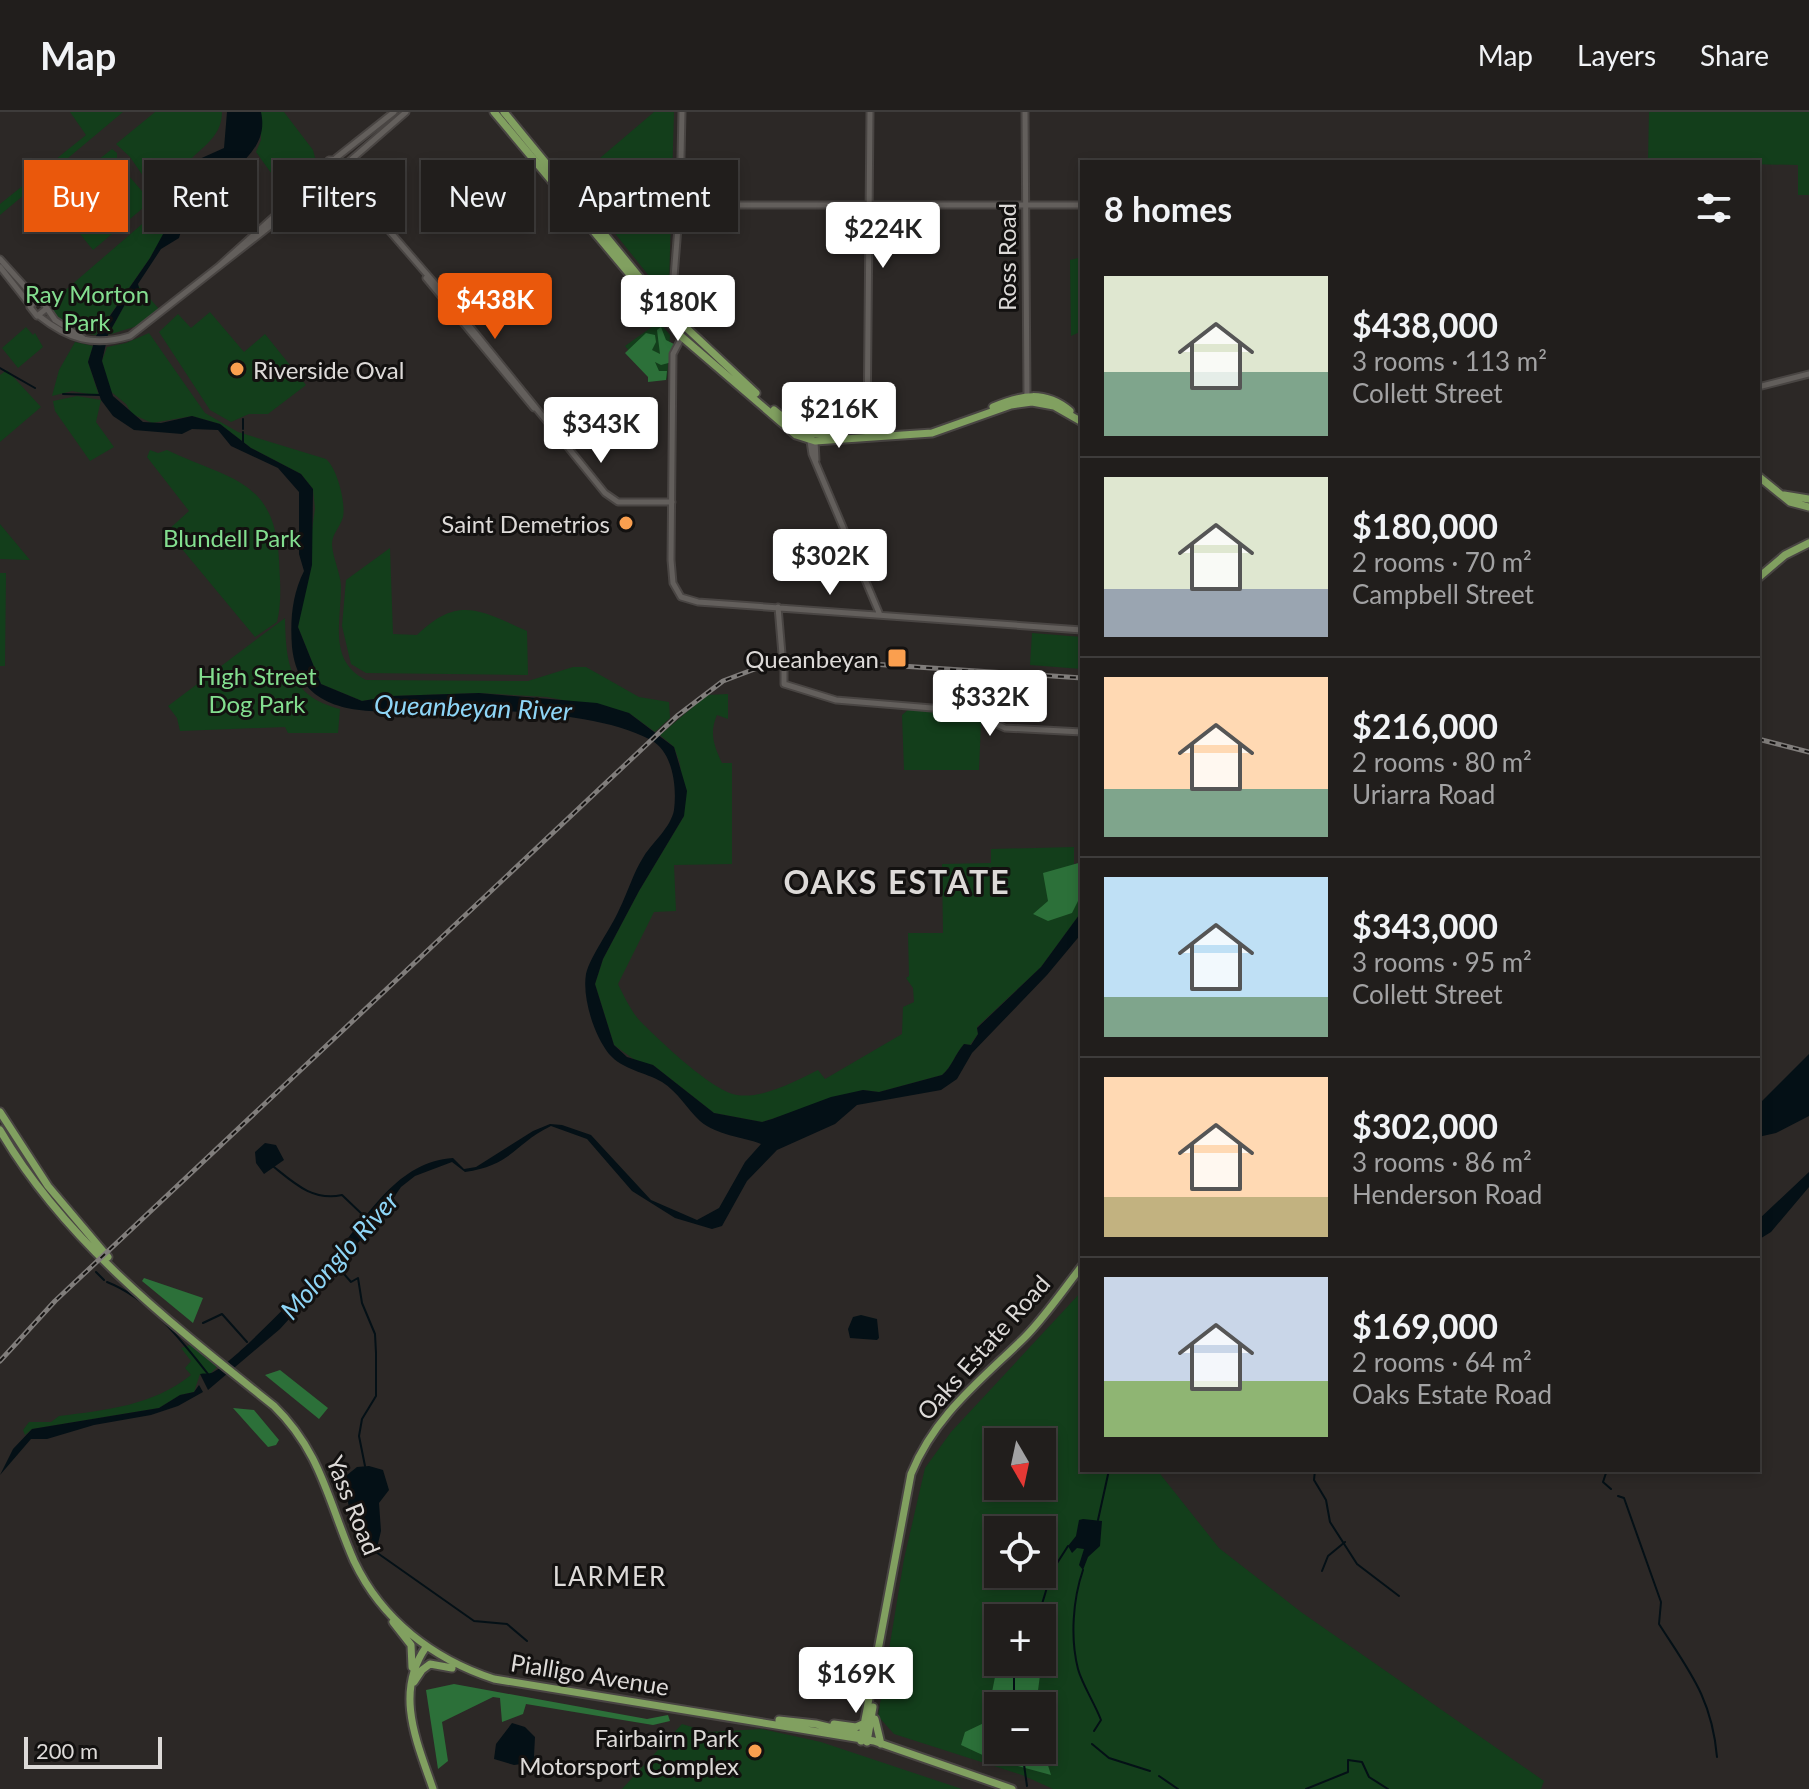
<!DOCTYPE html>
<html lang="en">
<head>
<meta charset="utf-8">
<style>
	body { margin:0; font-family:Lato,sans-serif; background:#2d2b29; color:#f1f3f6; height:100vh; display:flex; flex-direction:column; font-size:30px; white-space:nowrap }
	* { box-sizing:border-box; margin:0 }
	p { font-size:26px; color:#a2a2a3 }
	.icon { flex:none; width:44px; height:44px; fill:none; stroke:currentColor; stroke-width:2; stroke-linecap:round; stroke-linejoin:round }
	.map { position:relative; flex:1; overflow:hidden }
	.details { position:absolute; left:1080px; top:48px; width:680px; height:1312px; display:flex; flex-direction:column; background:#211e1c; border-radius:0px; box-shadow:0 4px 12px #0003,0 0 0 2px #3e3c3b }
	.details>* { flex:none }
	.banner { position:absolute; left:24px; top:48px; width:760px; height:72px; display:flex; gap:16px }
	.needle { width:52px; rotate:171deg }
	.controls { position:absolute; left:984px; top:1316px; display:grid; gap:16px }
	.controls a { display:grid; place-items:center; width:72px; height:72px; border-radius:0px; background:#211e1c; box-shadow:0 4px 12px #0003,0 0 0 2px #3e3c3b; font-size:40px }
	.scale { position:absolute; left:24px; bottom:20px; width:138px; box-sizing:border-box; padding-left:8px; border:4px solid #dddad8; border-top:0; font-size:22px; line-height:28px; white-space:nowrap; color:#dddad8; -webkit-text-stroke:6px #131110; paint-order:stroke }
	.price { position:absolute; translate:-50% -68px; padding:0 18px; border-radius:8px; background:#fff; color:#222; font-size:26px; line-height:52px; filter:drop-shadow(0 2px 4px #0008) }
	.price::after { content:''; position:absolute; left:50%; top:48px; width:24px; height:18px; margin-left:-12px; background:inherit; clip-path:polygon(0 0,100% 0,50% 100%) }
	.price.current { background:#ea580c; color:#fff }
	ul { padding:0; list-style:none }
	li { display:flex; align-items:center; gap:24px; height:200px; padding:0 24px }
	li+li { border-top:2px solid #3e3c3b }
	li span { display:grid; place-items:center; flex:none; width:224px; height:160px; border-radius:0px; color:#555 }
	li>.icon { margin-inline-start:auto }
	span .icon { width:96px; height:96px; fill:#fffc; stroke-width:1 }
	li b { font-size:34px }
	h2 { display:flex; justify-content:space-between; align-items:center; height:96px; padding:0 24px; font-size:34px }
	.pill { padding:0 28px; border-radius:0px; background:#211e1c; box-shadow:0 4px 12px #0003,0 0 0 2px #3e3c3b; font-size:28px; line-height:72px }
	.pill.current { background:#ea580c; color:#fff }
	header { display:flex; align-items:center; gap:48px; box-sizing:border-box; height:112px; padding:0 40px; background:#211e1c; border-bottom:2px solid #3e3c3b }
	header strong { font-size:38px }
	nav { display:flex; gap:44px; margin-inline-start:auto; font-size:28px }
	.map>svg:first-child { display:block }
</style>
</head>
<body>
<header>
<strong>Map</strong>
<nav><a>Map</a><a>Layers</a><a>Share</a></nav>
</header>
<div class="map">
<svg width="1809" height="1677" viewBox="0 0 1809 1677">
	<rect width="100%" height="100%" fill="#2c2826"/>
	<path fill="#133e1b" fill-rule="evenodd" d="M70 0H123L0 103V92L86 23Z
		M155 0H222C222 28 197 37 182 57 172 69 169 85 168 100L130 45 116 32Z
		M261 0H284L313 38 317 53 284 79 256 40 261 28Z
		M654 0H674L669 173 661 179 573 69Z
		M1649 0H1809V83H1798V53L1648 50Z
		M112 37 117 41V50L147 85 143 96 93 138 62 100 40 113 30 102Z
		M155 89 171 109 150 146 96 223C75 220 60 212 47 194L149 106Z
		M1082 145V219L1071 224 1070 148Z
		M137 172 159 197 137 214 108 223 128 187 140 183Z
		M210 200 244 240 265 222 306 273 268 302H249L231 310 210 298 159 220 178 202 191 216Z
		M659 210 670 223 667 267 652 266 625 234Z
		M26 215 33 223 35 221 43 235 18 256 2 236Z
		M149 221 205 301 238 320 326 347C337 356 346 391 343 405 340 416 332 421 332 433 333 447 341 462 341 475 341 510 328 549 366 568L528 569 573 555H586L639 585 669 590 670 606 655 620 629 601 547 585 479 581 392 584 362 589 321 572 298 515 315 397 313 377 301 362 251 336 220 312 192 304 152 311 132 302 126 292 109 278 102 249 107 235 126 231Z
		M75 230 93 234 88 250 99 284 72 279 52 284 59 258Z
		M7 258 41 295 0 330V263Z
		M77 284 101 288 96 310 114 335 90 349 55 299 53 289Z
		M150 338 158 341 167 338C229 368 275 366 279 448 280 470 282 489 277 510L255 525 167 419 189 399 147 345Z
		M0 412 30 448 0 447Z
		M390 436 393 522 417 523C458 483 480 498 527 519L528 563 366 561 351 552 342 514 346 468Z
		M0 461H6L5 554H0Z
		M285 506C286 551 289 584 340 597L338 621H288L285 615 180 619 177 606 168 594Z
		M1032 521 1082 525V557L1030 553Z
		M728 582V607L717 603C709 621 714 634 722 651H732V752L674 753 676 799 654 800 618 872C624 884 631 899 640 909 659 928 712 979 737 983 763 987 796 969 818 958L825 967 902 922 903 895 914 890 913 876 906 866 909 864 908 821H943L942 752 991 751V737L1074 735V772L1082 777V799L1041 855 977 915 978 922 970 933 964 932C955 942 952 955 942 963L879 980 863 978 762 1010 714 1001 653 953 639 951 614 933 595 872 603 847 639 779 684 704 680 652 674 635 660 623 707 583Z
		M909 597C930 599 966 594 981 610L979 658H904L902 603Z
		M1082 1179V1358H1157L1219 1436 1301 1500 1544 1669 1541 1677H1053L1022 1663 894 1622 878 1604 904 1447 925 1356 951 1320ZM998 1330H1042V1374H998ZM998 1418H1042V1462H998ZM998 1506H1042V1550H998ZM998 1594H1042V1638H998Z
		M193 1232 218 1254 210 1262H200L194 1280 180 1283 159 1296 32 1317 25 1323 23 1318 29 1310H51L59 1304C106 1298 152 1294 191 1263L185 1256 191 1249 181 1236Z
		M682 1612 708 1620 762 1617 821 1630 962 1677H622Z"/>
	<path fill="#2c7039" d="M661 215 666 228 676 233 669 241 672 250 661 253 655 250 659 259H667L666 268 648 270V265L625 241 646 221 655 223 656 230 652 238 660 242 657 218Z
		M1082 750V781L1072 801 1048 809 1033 802 1048 789 1043 761Z
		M144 1166 203 1186 193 1211 142 1169Z
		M280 1258 328 1296 319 1307 265 1263Z
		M233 1296 254 1298 279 1328 276 1333 268 1335Z
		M998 1550H1035L1040 1563 1036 1594H998V1638H1042V1634L1051 1663 989 1646 961 1633 965 1620 986 1610Z
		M454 1572 647 1607 668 1603 670 1609 653 1613 526 1592 523 1602 502 1610 500 1586 493 1585 442 1610 448 1649 438 1657 426 1578Z"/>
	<path fill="#041016" d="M227 0H261C270 40 230 55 212 84L207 82 206 72 188 96 179 126 161 137 138 172 141 183 128 187 108 223 102 249 113 284 143 310 161 311 192 304 220 312 251 336 301 362 313 377 312 453 298 515 321 572 362 589 392 584 479 581 597 591 629 601 674 635 687 679 684 704 639 779 603 847 595 872 614 933 627 945 653 953 714 1001 762 1010 772 1007 831 985 863 978 879 980 942 963C952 955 955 942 964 932L971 933 978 922 977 916 1041 855 1082 799V821L1047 863 972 941 957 967 941 978 857 993 835 1012 777 1038 747 1069 722 1114 712 1117 675 1106 632 1079 587 1027 551 1014C515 1031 513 1053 465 1060L452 1050 415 1064 401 1075 376 1111 280 1217 208 1278 200 1262C204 1261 208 1262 211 1261 231 1254 319 1161 336 1141 368 1104 398 1049 453 1046L464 1057 476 1055 533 1019 550 1012 562 1013 591 1023 651 1088 697 1108 719 1096 745 1050 761 1032C741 1024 718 1024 700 1009 687 997 678 980 662 970 645 960 623 958 609 942 594 923 582 886 586 862 590 845 611 816 619 798 628 780 633 761 644 744 653 730 671 715 674 698 677 675 673 640 651 628 603 602 523 600 468 597 409 594 301 624 292 535 290 508 292 483 304 459L299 442V380L278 356 231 334 218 318 192 317 182 322 134 318 113 304 101 288 88 250 96 224 150 146 174 102 173 84 186 53 224 36Z
		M633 72 642 84 615 105 607 95Z
		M1809 942V1004L1776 1021 1758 1025V993Z
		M265 1031 276 1033 284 1048 264 1062 256 1051 255 1040Z
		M1809 1060V1075L1771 1120 1758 1128V1108Z
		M861 1203 877 1207 879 1226 877 1228 850 1226 848 1217 853 1205Z
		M199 1273 203 1280 178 1294 151 1303 94 1313 47 1327H31L0 1363 13 1337 32 1317 159 1296 180 1283 194 1280Z
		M369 1354 383 1358 389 1378 379 1391 381 1419 376 1440C356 1419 343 1393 347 1363L357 1355Z
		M1083 1407 1102 1409 1100 1434 1088 1445 1083 1458 1079 1453 1084 1437 1077 1436 1072 1441 1068 1434 1076 1424 1079 1408Z
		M512 1611 525 1615 535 1625 534 1644 537 1650 514 1653 494 1647 496 1632Z"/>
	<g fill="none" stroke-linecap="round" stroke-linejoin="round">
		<path stroke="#041016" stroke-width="2" d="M0 256 35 276
			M63 282 101 283
			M243 307V317
			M243 331V320
			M274 1055C295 1072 313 1089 342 1083L365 1105
			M337 1154 351 1170 358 1166 362 1191 375 1222 376 1241V1284L362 1307 359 1324 365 1354
			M96 1160 104 1168
			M107 1170C150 1187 181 1228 208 1262
			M203 1211 222 1202 247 1230
			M1315 1358 1314 1368 1326 1388 1330 1410 1357 1452 1399 1484
			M1607 1358 1603 1370 1611 1377
			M1618 1384 1624 1386 1661 1490 1659 1512C1689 1559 1712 1586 1717 1645
			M1098 1408 1109 1358
			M376 1440 474 1509 507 1512 527 1529
			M1083 1458C1073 1487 1070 1526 1078 1557 1082 1572 1095 1592 1101 1608L1094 1619
			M1322 1459 1328 1444 1345 1430
			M1022 1506 1042 1492 1052 1459 1068 1434
			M1014 1550V1594
			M1092 1632 1109 1646 1150 1659
			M1022 1638 1027 1674
			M1159 1664 1178 1677
			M1306 1677 1348 1660V1648L1362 1650 1369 1665 1388 1677"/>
		<g stroke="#494543" stroke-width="9">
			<path id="minor" d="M1025 0 1027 284
				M336 46 394 0
				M344 54 406 0
				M343 58 364 89
				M335 64 367 93 437 174 605 381 618 390H672
				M680 93H1082
				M0 147 37 188
				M0 155 30 193
				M218 155 319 64 329 48 338 47 343 57 332 64 325 54
				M426 166 534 296
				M663 194 669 191 673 178 680 90 682 0
				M46 197 37 204 30 195 35 189H42L55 208 83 226
				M39 204C68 227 93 235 130 224L334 64
				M682 225 673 242 671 448 673 471 681 485 698 490 1082 518
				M1758 275 1809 262
				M867 322 870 0
				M810 329 812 342 880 503
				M815 329 816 348
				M778 495 782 542
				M784 557V572L836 588 968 599 1005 616 1082 620"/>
		</g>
		<g stroke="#494543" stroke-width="11">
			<path id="major" d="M494 0 682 225 796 323 815 329 932 321 1011 293 1032 290 1054 294 1082 310
				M504 0 663 194 756 281
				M993 295C1021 283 1045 278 1070 299
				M774 298 801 320 829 323
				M1758 364 1790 390 1809 395
				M1784 383 1809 387
				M1758 466 1785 443 1809 431
				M0 1000 48 1074 108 1145
				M0 1018C65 1130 174 1214 274 1294 322 1341 328 1390 354 1449 382 1508 433 1547 494 1567L874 1629 1012 1677
				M393 1510 411 1533 412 1555
				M426 1535C394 1581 417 1630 433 1677
				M414 1570 422 1558 430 1552 452 1556
				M875 1607 881 1632
				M779 1608 816 1612 865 1624
				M834 1612 856 1615 865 1611
				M861 1629 911 1362C935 1303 980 1269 1024 1226 1045 1205 1063 1178 1082 1154
				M867 1630 873 1595"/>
		</g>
		<use href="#minor" stroke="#635f5c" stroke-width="5"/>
		<use href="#major" stroke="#81a060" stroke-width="7"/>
		<g stroke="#807d7b" stroke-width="5">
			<path id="rail" d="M1758 627 1809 640
				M0 1249 55 1189 677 604 723 569 760 555 796 547 1082 566"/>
		</g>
		<use href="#rail" stroke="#131110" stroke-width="2" stroke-dasharray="6" stroke-linecap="butt"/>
		<g stroke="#494543" stroke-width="9" stroke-linecap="butt">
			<path id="minor-bridge" d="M782 542 784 557"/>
		</g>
		<use href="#minor-bridge" stroke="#635f5c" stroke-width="5"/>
	</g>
	<g fill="#fa9f4f" stroke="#131110" stroke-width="3">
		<circle cx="237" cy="257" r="8"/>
		<circle cx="626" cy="411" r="8"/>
		<rect x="887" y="536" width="20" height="20" rx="4"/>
		<circle cx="755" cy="1639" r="8"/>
	</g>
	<g text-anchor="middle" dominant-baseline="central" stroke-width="6" stroke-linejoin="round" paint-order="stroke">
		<g font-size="24" fill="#dddad8" stroke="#131110">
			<text transform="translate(1006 145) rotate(-90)">Ross Road</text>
			<text transform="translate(983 1235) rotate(-48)">Oaks Estate Road</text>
			<text transform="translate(354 1393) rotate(68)">Yass Road</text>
			<text transform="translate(590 1562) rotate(9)">Pialligo Avenue</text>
		</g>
		<g font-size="24" fill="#83de8f" stroke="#131110">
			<text x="87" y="181">Ray Morton<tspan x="87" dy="28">Park</tspan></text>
			<text x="232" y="425">Blundell Park</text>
			<text x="257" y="563">High Street<tspan x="257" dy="28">Dog Park</tspan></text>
		</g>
		<g font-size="24" fill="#dddad8" stroke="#131110" text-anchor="end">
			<text x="253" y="257" text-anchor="start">Riverside Oval</text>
			<text x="610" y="411">Saint Demetrios</text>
			<text x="879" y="546">Queanbeyan</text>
			<text x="739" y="1625">Fairbairn Park<tspan x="739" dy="28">Motorsport Complex</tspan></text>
		</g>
		<g font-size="26" font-style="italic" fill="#8ed5f6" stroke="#131110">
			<text transform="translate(473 595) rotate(2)">Queanbeyan River</text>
			<text transform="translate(339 1143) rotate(-48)">Molonglo River</text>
		</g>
		<g font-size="26" letter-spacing="2" fill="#dddad8" stroke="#131110">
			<text x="610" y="1464">LARMER</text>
		</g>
		<g font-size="32" font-weight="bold" letter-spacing="2" fill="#dddad8" stroke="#131110">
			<text x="897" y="769">OAKS ESTATE</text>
		</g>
	</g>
</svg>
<div class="controls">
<a><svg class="needle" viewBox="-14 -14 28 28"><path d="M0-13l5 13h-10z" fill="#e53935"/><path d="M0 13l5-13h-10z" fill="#a2a2a3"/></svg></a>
<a><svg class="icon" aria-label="locate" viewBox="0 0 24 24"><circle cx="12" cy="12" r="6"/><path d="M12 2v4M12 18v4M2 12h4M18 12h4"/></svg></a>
<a>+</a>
<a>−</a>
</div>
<div class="scale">200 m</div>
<b class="price" style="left:883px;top:158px">$224K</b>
<b class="price current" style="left:495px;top:229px">$438K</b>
<b class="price" style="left:678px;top:231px">$180K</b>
<b class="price" style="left:839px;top:338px">$216K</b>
<b class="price" style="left:601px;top:353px">$343K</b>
<b class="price" style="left:830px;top:485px">$302K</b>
<b class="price" style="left:990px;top:626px">$332K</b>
<b class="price" style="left:856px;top:1603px">$169K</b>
<div class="banner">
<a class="pill current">Buy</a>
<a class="pill">Rent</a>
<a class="pill">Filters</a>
<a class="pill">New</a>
<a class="pill">Apartment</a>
</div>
<section class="details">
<h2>8 homes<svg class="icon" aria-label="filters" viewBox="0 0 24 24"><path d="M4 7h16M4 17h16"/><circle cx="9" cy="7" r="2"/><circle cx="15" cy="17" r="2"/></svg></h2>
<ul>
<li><span style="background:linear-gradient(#dfe7d0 60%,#7fa58c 0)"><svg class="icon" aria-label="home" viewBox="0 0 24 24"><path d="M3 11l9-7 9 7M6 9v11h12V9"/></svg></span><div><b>$438,000</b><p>3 rooms · 113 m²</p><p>Collett Street</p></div></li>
<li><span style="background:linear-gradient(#dfe7d0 70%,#9aa5b1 0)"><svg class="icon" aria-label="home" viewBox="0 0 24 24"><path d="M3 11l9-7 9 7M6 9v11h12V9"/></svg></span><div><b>$180,000</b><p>2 rooms · 70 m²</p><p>Campbell Street</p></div></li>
<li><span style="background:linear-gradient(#ffd9b3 70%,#7fa58c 0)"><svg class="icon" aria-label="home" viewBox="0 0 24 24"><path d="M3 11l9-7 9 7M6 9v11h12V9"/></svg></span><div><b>$216,000</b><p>2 rooms · 80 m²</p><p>Uriarra Road</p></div></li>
<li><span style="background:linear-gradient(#bfe0f5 75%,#7fa58c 0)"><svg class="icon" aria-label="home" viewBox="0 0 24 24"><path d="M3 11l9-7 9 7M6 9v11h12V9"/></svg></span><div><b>$343,000</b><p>3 rooms · 95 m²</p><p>Collett Street</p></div></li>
<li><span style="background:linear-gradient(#ffd9b3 75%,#c2b280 0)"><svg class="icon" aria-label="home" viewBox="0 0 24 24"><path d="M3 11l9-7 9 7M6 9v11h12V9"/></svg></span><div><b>$302,000</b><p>3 rooms · 86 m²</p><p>Henderson Road</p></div></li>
<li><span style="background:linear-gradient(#c9d6e8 65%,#8fb573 0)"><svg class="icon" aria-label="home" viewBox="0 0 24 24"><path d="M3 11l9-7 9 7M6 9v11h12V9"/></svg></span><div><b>$169,000</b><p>2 rooms · 64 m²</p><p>Oaks Estate Road</p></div></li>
</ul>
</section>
</div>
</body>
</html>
